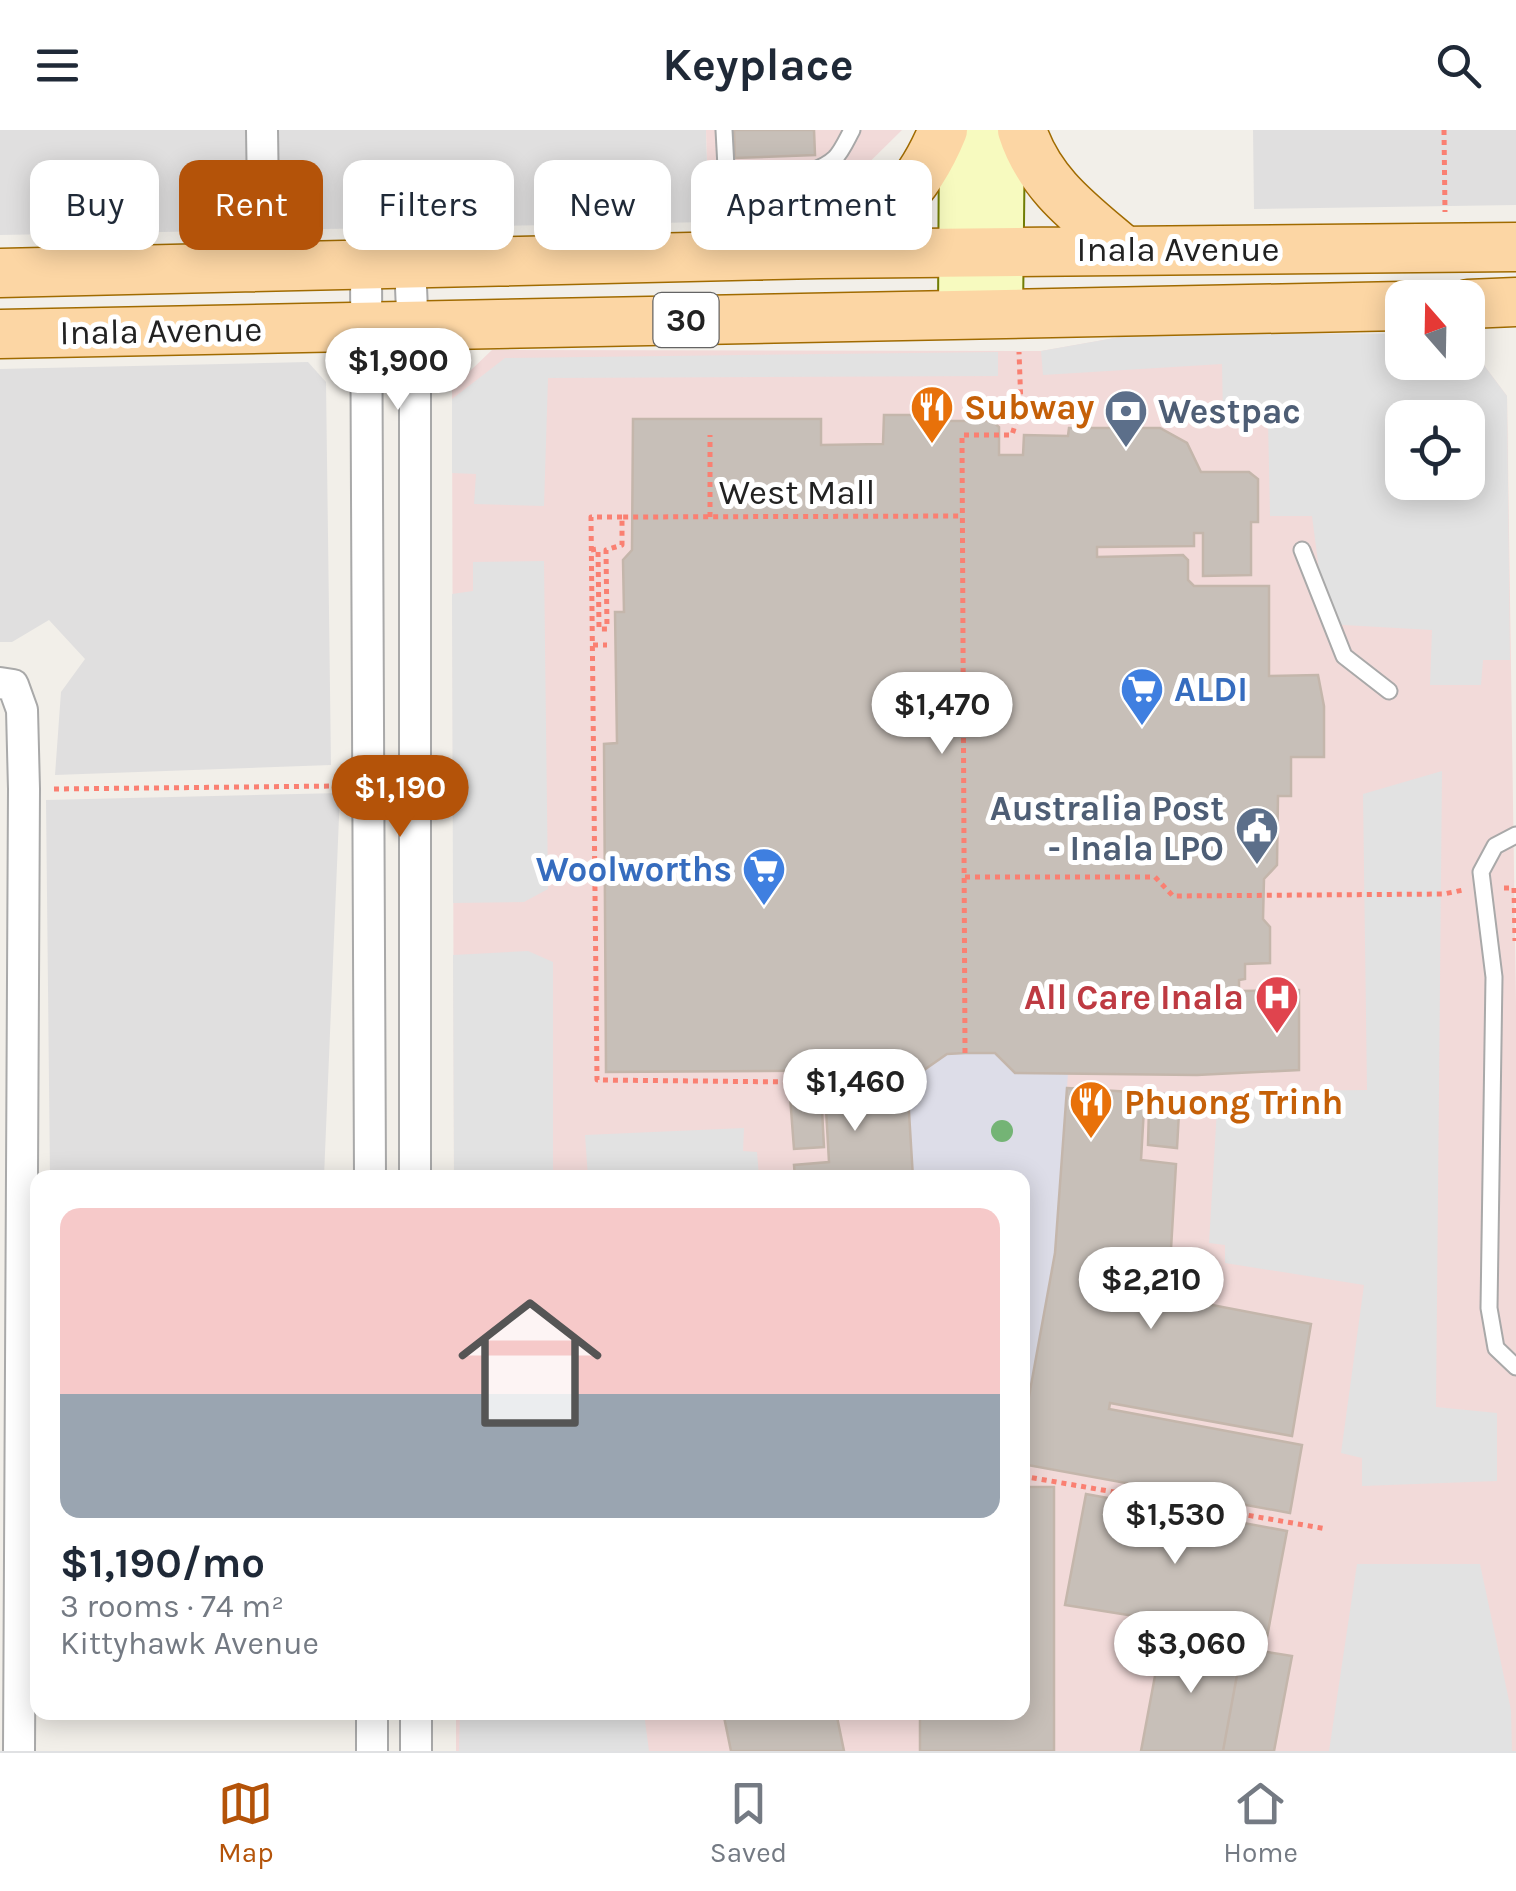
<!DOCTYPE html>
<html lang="en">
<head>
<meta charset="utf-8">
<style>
	body { margin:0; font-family:Karla,sans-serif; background:#f2f2f3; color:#1f2937; height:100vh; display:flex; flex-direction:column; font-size:38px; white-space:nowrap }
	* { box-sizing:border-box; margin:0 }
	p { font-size:32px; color:#747a83 }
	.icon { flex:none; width:55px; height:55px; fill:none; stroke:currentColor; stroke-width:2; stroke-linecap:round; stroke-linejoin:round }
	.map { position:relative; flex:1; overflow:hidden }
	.panel { position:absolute; left:30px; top:1040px; width:1000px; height:550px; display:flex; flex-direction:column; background:#fff; border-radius:20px; box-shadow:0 5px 25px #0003 }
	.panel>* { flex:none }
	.guide { position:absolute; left:30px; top:30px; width:1000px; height:90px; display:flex; gap:20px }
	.needle { width:65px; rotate:340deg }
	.fabs { position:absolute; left:1385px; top:150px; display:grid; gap:20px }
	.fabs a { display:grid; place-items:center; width:100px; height:100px; border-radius:20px; background:#fff; box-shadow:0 5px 25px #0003; font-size:50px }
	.price { position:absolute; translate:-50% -85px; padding:0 22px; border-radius:35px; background:#fff; color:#222; font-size:32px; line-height:65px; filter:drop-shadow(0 2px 5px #0008) }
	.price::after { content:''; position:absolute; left:50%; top:60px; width:30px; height:22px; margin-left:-15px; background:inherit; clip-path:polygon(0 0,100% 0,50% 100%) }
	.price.on { background:#b45309; color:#fff }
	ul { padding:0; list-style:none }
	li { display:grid; align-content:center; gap:20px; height:530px; padding:0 30px }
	li span { display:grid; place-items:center; height:310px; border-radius:20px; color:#555 }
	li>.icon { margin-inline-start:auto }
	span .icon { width:180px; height:180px; fill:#fffc; stroke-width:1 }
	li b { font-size:42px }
	.pill { padding:0 35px; border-radius:20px; background:#fff; box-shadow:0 5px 25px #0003; font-size:35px; line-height:90px }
	.pill.on { background:#b45309; color:#fff }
	header { display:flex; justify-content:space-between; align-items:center; height:130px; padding:0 30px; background:#fff; font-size:45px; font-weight:700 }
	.tab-bar { display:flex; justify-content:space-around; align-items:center; height:140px; border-top:2px solid #e0e1e3; background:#fff; font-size:28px; color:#747a83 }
	.tab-bar a { display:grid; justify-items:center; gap:5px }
	.tab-bar .on { color:#b45309 }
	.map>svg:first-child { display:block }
</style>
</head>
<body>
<header><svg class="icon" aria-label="menu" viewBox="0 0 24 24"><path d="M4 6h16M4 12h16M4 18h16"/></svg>Keyplace<svg class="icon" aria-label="search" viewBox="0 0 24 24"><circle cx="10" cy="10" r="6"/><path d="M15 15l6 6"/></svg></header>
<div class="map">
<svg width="1516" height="1621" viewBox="0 0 1516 1621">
	<rect width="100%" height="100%" fill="#f2efe9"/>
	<path fill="#e0dfdf" d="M0 0H706L709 92 0 105Z
		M1253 0H1516V75L1254 79Z
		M308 232 326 252 331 635 55 645 61 562 85 529 49 490 12 512H0V239Z
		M340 663 324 1047H50L46 670Z"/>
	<path fill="#f2dad9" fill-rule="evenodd" d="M706 0H902L826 75 797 90 709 92Z
		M1143 203 1402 204V232H1468V214L1507 266 1516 876V1621H456V1583L1022 1582V1048L454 1047 452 258 492 220 1041 221ZM1402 288H1468V352H1402Z"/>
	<path fill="#e2e2e2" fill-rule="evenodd" d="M1143 203 1402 204V232H1468V214L1507 266 1510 530H1483L1481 555H1430L1432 500 1326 494 1312 386H1270L1268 289 1223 287 1222 234 1043 245 1041 221ZM1402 288H1468V352H1402Z
		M998 222V246L548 248 544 376 474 374 476 344 452 343V269L505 228Z
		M544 431 548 759 524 772 453 773 452 464 473 461V432Z
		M1442 641 1436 1277 1497 1283V1351L1362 1356V1328L1341 1323 1364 1155 1225 1133V1115L1209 1113 1218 962 1367 960 1363 664Z
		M528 821 553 832V1047H454L453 825Z
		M744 998 743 1021 757 1022 759 1047H588L585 1005Z
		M1357 1434H1480L1511 1580 1512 1621H1329Z
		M460 1583H644L649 1621H459Z"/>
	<path fill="#dddde8" d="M995 923 1015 943H1068L1055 1123 1023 1305 1022 1048 913 1047 908 966 924 940 947 924Z"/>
	<path fill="#c7bfb8" stroke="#c4b6ab" stroke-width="2.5" d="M734 0H814L815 25 735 28Z
		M884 285H923L929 291H992L999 297V325H1023L1024 305 1068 306 1069 298H1160L1187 313 1201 342H1249L1258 349V392H1251V445L1203 446V403H1194V416L1097 417V427L1183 425 1188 430V450L1194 456H1269V546L1318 545 1324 576V627H1291V666H1278L1277 735 1264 749 1263 789 1270 797V833L1245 834V849L1239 850V861L1299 860V940L1197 945 1015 943 995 923H965L947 924 924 940 606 942 604 614 617 613 615 482H624L623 430 632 420 633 289H821V315L883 314Z
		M1067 958 1180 965 1177 1018 1148 1015 1149 978H1144L1141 1030 1176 1034 1169 1153 1188 1157 1186 1170 1311 1194 1292 1306 1110 1273 1109 1279 1302 1315 1290 1383 1022 1334V1305L1055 1123Z
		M894 959 908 966 913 1048H795L794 1035 829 1032 826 979 822 980 824 1017 794 1019 790 966Z
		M1022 1357H1054V1621H920V1582H1022Z
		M1086 1364 1287 1401 1267 1507 1065 1475Z
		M1163 1503 1242 1518 1223 1621H1141Z
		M1242 1518 1292 1526 1274 1621H1223Z
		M723 1582H836L844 1621H731Z"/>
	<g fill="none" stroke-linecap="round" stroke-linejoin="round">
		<g stroke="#a9a9a9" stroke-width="19">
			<path id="lane" d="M724 0 726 37C752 52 812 50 835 28 842 21 847 9 852 0
				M1302 420 1344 526 1389 561
				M1516 705 1495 716 1481 742 1494 847 1489 1178 1496 1218 1516 1237"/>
		</g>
		<g stroke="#a9a9a9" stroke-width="34">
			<path id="street" d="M262 0 263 65
				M410 134 415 250V1048
				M366 135 370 1048
				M0 553 13 555 22 580 24 659 19 1621
				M372 1582V1621
				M416 1582V1621"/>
		</g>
		<g stroke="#707d05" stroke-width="46">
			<path id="secondary" d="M960 185 961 0
				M1001 185 1003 0"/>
		</g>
		<g stroke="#a06b00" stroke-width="51">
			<path id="primary" d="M1022 0C1039 54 1081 84 1122 119
				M823 122C884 89 916 66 943 0
				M0 143 820 124 1516 117
				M1468 174 1516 172
				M0 204 1402 176"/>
		</g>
		<path stroke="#fa8072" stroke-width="5" stroke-dasharray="5 5" stroke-linecap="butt" d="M1444 0 1445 82
			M622 387H591L597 950 893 953
			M710 387V305
			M591 420 598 419 599 499H607L606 420 622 415V387L962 386
			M593 515H607
			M54 659 338 656
			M965 747H1155L1173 766 1444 764 1463 760
			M1504 758H1514L1515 811
			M965 923 962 305H1012L1021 276 1019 222
			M1022 1346 1327 1399"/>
		<use href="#lane" stroke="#fff" stroke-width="15"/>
		<use href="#street" stroke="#fff" stroke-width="30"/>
		<use href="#secondary" stroke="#f7fabf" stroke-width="42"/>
		<use href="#primary" stroke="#fcd6a4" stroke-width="48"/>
	</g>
	<circle fill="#74b475" cx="1002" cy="1001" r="11"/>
	<defs>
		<g id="restaurant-pin" transform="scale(2.25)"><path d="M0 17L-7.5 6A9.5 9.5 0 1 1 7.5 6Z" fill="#e8710a" stroke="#fff"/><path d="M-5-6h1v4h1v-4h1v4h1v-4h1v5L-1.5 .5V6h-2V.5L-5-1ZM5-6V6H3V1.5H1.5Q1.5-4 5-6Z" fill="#fff"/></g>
		<g id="bank-pin" transform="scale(2.25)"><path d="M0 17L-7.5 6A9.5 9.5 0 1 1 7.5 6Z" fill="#5c6f8a" stroke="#fff"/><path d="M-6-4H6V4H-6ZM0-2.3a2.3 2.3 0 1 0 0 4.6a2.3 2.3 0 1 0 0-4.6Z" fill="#fff"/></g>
		<g id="supermarket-pin" transform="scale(2.25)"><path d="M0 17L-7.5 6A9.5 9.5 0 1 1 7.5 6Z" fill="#3f7fe0" stroke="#fff"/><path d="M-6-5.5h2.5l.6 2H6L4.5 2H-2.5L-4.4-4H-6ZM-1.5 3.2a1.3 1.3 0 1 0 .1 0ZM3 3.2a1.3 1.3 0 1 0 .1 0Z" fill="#fff"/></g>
		<g id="civic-pin" transform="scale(2.25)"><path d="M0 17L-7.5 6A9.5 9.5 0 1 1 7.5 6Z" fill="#5c6f8a" stroke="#fff"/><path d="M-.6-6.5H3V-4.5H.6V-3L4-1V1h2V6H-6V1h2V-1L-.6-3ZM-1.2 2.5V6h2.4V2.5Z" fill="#fff"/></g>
		<g id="hospital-pin" transform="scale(2.25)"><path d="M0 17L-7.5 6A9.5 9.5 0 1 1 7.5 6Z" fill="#e0444e" stroke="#fff"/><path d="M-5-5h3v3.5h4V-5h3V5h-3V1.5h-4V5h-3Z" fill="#fff"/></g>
	</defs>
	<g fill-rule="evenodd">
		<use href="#restaurant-pin" x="932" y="277"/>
		<use href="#bank-pin" x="1126" y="281"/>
		<use href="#supermarket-pin" x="1142" y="559"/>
		<use href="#civic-pin" x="1257" y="698"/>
		<use href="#supermarket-pin" x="764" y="739"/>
		<use href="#hospital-pin" x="1277" y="867"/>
		<use href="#restaurant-pin" x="1091" y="972"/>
	</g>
	<g text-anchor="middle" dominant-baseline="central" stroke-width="10" stroke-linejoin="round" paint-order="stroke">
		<rect fill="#fff" stroke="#646464" stroke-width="2.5" x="653.5" y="163" width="65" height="54" rx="8"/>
		<g font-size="32" font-weight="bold" fill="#222">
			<text x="686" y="190">30</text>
		</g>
		<g font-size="35" fill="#222" stroke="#fff">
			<text x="1178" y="119">Inala Avenue</text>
			<text transform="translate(161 201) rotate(-1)">Inala Avenue</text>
			<text x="797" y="362">West Mall</text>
		</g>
		<g font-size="35" font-weight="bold" fill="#c56008" stroke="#fff" text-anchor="start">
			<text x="964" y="277">Subway</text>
			<text x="1124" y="972">Phuong Trinh</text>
		</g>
		<g font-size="35" font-weight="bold" fill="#4e5e75" stroke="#fff" text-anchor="start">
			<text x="1158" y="281">Westpac</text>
			<text x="1224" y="678" text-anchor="end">Australia Post<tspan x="1224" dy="40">- Inala LPO</tspan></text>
		</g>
		<g font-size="35" font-weight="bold" fill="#366cbe" stroke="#fff" text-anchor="start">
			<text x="1174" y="559">ALDI</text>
			<text x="732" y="739" text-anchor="end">Woolworths</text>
		</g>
		<g font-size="35" font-weight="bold" fill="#be3a42" stroke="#fff" text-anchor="end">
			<text x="1244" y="867">All Care Inala</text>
		</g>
	</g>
</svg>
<div class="fabs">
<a><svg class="needle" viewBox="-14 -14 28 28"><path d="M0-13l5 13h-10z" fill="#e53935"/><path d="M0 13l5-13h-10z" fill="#747a83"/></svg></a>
<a><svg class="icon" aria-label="locate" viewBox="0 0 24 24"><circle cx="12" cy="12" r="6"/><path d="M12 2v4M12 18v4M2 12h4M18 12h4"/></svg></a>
</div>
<b class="price" style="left:398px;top:283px">$1,900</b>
<b class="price" style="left:942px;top:627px">$1,470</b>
<b class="price on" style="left:400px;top:710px">$1,190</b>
<b class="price" style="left:855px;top:1004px">$1,460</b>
<b class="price" style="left:1151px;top:1202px">$2,210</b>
<b class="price" style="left:1175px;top:1437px">$1,530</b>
<b class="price" style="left:1191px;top:1566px">$3,060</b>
<div class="guide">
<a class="pill">Buy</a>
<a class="pill on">Rent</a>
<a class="pill">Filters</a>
<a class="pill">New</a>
<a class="pill">Apartment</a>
</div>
<section class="panel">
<ul>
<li><span style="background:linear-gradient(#f6c9c9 60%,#9aa5b1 0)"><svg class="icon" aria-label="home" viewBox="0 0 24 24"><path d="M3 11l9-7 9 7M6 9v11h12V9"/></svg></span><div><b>$1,190/mo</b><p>3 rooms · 74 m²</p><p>Kittyhawk Avenue</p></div></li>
</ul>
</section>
</div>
<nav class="tab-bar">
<a class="on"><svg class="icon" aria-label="map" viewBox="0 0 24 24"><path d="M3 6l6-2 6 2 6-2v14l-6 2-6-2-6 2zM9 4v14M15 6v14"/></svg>Map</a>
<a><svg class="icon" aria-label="saved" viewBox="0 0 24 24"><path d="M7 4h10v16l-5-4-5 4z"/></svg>Saved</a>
<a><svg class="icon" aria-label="home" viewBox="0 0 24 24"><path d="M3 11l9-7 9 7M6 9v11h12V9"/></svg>Home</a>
</nav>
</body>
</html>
